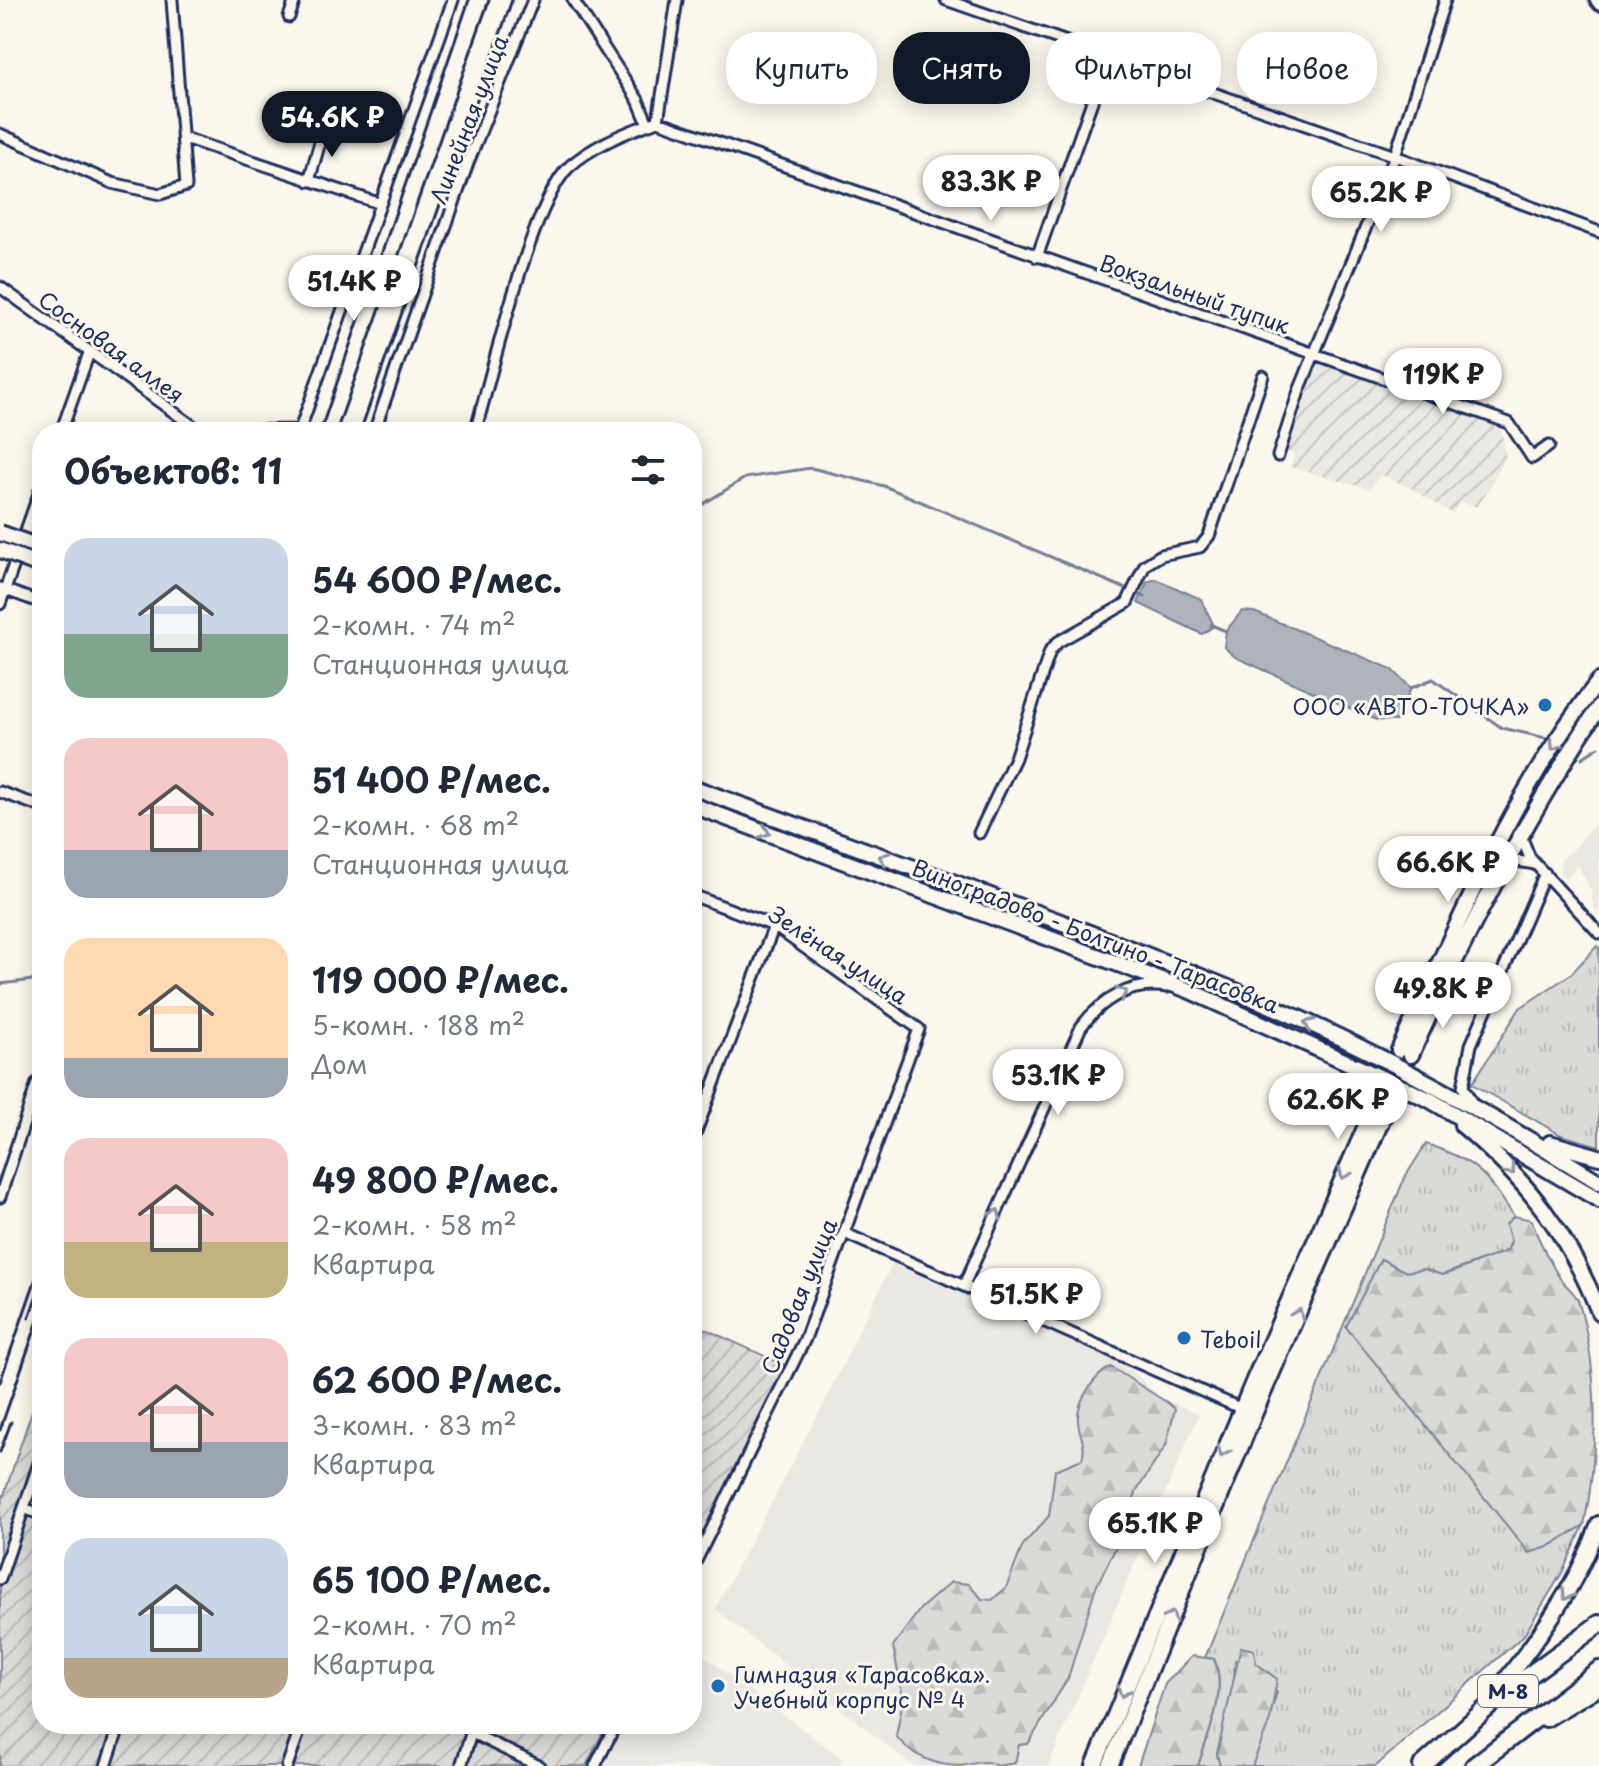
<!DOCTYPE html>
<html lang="ru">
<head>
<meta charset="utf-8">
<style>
	body { margin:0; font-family:"Playpen Sans",sans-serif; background:#f6f6f7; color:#1f2937; height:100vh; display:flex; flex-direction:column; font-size:30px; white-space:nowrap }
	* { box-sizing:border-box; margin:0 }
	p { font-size:26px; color:#747a83 }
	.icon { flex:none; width:44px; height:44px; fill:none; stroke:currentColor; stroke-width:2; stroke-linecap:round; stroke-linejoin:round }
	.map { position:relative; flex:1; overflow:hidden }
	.sheet { position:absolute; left:32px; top:422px; width:670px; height:1312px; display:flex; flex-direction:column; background:#fff; border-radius:32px; box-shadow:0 4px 20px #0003 }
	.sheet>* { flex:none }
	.top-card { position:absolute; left:726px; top:32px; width:752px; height:72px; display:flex; gap:16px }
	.price { position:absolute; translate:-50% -68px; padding:0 18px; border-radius:28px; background:#fff; color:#222; font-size:26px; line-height:52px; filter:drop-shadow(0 2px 4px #0008) }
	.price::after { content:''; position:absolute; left:50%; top:48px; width:24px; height:18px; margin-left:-12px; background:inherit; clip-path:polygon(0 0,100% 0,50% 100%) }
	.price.selected { background:#111827; color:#fff }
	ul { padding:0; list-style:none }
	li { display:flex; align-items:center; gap:24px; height:200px; padding:0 32px }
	li span { display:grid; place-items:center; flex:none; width:224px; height:160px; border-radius:24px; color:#555 }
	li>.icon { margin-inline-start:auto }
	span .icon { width:96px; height:96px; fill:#fffc; stroke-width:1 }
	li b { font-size:34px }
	h2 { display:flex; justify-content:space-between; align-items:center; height:96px; padding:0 32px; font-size:34px }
	.pill { padding:0 28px; border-radius:32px; background:#fff; box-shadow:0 4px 20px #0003; font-size:28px; line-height:72px }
	.pill.selected { background:#111827; color:#fff }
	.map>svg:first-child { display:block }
</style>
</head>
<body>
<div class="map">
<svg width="1599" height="1766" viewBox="0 0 1599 1766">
	<defs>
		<pattern id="industrial-furrows" width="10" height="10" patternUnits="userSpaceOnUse" patternTransform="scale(2)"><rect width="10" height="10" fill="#eae8e2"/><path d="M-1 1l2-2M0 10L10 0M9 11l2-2" fill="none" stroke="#c8c7c4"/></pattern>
		<pattern id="grass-tufts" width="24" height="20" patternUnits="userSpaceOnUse" patternTransform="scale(2)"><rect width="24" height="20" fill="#dadad7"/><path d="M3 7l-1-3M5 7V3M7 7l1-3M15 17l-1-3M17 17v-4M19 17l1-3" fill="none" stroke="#babbbb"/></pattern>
		<pattern id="forest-firs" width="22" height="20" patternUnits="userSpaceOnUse" patternTransform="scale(2)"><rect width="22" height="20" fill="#dadad7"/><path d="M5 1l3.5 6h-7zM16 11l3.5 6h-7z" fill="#babbbb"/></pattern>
		<pattern id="garden-furrows" width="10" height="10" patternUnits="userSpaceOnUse" patternTransform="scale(2)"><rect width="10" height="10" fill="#dadad7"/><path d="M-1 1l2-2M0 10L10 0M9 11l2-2" fill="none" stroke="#babbbb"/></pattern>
	</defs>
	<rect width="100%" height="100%" fill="#fbf7ec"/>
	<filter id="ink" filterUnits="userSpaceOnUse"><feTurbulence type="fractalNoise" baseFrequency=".0125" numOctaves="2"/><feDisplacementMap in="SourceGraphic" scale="16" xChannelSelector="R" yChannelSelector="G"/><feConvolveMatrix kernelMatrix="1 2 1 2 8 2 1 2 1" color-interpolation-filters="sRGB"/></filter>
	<g filter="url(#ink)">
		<path fill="#eae8e2" d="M1599 818V914L1593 906 1591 890 1578 865 1566 879 1560 873 1561 859 1573 850Z
			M892 1264 1129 1367 1157 1396 1199 1414 1048 1766H913L715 1609 824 1403Z
			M692 1647 843 1759 839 1766H603L623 1724H692Z"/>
		<path fill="url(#industrial-furrows)" d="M1319 359 1390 382 1388 389 1501 427 1506 458 1478 507 1459 502 1453 514 1409 487 1381 475 1369 489 1290 467 1295 454 1287 451Z"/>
		<path fill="url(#grass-tufts)" stroke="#7a849a" stroke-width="2" d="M1597 946 1599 948V1146L1561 1135 1472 1084 1520 1008 1571 974Z
			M1426 1144C1477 1162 1484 1171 1514 1216L1507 1224 1511 1242 1507 1251 1442 1275 1424 1269 1406 1272 1381 1259 1347 1327 1548 1547 1584 1525 1563 1571 1524 1635 1376 1766H1252L1277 1693 1256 1663 1235 1660 1234 1689 1217 1754 1220 1766H1198C1208 1733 1228 1693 1214 1659L1205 1658 1405 1177Z"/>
		<path fill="url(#forest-firs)" stroke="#7a849a" stroke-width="2" d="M1514 1216 1532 1220C1534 1232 1555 1272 1562 1281 1567 1287 1574 1292 1578 1300 1599 1368 1599 1454 1584 1525L1548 1547 1529 1553 1346 1327 1381 1259 1406 1272 1424 1269 1442 1275 1450 1273 1507 1251 1511 1242 1506 1224Z
			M1111 1367 1168 1403 1175 1409 1166 1445 1136 1492 1125 1529 1095 1589 1068 1678 1028 1744 1019 1745 1015 1763 997 1766C984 1758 975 1764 961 1766 936 1766 911 1756 896 1736L903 1699 893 1646 921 1608 951 1582 969 1584 982 1599 992 1600 1006 1588 1023 1545 1049 1516 1055 1470 1082 1459C1087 1444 1079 1435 1078 1421 1076 1401 1095 1375 1111 1367Z
			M1241 1647 1254 1650 1256 1663 1277 1679 1270 1720 1252 1766H1220L1217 1754Z
			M1192 1656 1214 1659C1228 1693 1208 1733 1198 1766H1138L1165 1684Z"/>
		<path fill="url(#garden-furrows)" stroke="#7a849a" stroke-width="2" d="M692 1323 789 1367 692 1555Z
			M42 1381V1724H607L586 1766H0V1507Z"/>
		<path fill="#afb3bb" stroke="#747e96" stroke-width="2" d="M1156 579 1201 599 1214 626 1202 634 1138 603 1147 582Z
			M1242 611 1254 612 1392 669 1411 688 1396 721 1376 720 1235 657 1224 647 1226 631Z"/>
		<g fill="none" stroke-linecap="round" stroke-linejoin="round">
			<path stroke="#747e96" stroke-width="3" d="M692 511 745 478 811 468 884 486 1145 597
				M1211 625 1226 631
				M1411 688 1433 679 1502 728 1546 738
				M1582 758 1599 747
				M0 984 42 979"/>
			<g stroke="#1b2f5e" stroke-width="15">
				<path id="street" d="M573 0 638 100 648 124
					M946 0 1395 156 1599 232
					M1595 0 1599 5
					M289 17 295 0
					M658 121 1509 423 1532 458 1549 446
					M0 134 112 183 160 194 186 186 172 0
					M184 138 378 203
					M309 181 324 128
					M1037 257 1108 56
					M0 287 200 431 300 430
					M61 432 89 353
					M299 432 453 0
					M374 432 468 163 533 0
					M475 432C492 374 531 202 570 166 594 145 628 131 658 121L677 0
					M1278 456 1299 391 1395 156 1445 0
					M0 588 42 603
					M0 604 42 485
					M0 792 42 807
					M979 833 1015 758 1050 651 1058 642 1127 603 1145 565 1161 555 1200 547 1209 536 1263 376
					M1521 836 1530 858 1599 933
					M1505 868 1518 861 1535 864
					M692 895 774 926 919 1029 805 1339 692 1569
					M1473 1105 1463 1087 1471 1045 1545 873
					M692 1142 774 926
					M0 1197 37 1083
					M844 1233 1242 1409
					M964 1285 1081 1027C1102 999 1131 982 1167 987
					M24 1508 42 1515
					M0 1579 42 1454
					M472 1733 539 1766
					M106 1766 120 1724
					M287 1766 302 1724
					M461 1766 474 1724
					M595 1766 616 1724"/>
			</g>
			<g stroke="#1b2f5e" stroke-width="20">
				<path id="secondary" d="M1399 1050C1457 927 1514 788 1599 681
					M1411 1055C1465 934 1526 818 1599 707
					M1546 1719 1599 1687
					M1094 1766 1254 1380 1379 1096
					M1110 1766 1255 1412 1390 1101"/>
			</g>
			<g stroke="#1b2f5e" stroke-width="20">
				<path id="primary" d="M692 787C884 858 1080 925 1269 1005 1383 1054 1493 1116 1599 1182
					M692 805 1188 990 1430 1100 1599 1200
					M1462 1125C1527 1180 1568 1233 1599 1312
					M1550 1143 1599 1157
					M1491 1699C1534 1644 1575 1591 1599 1524"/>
			</g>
			<g stroke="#1b2f5e" stroke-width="22">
				<path id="highway" d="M1422 1766 1497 1699 1599 1624
					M1474 1766 1599 1670"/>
			</g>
			<use href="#street" stroke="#fbf7ec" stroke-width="9"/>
			<use href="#secondary" stroke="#fbf7ec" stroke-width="14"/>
			<use href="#primary" stroke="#fbf7ec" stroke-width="14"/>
			<use href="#highway" stroke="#fbf7ec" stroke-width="16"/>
			<path stroke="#1b2f5e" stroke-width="3" d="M320 432 469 0
				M336 432 489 0
				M360 432 512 0
				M29 1318 42 1280
				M0 1382 42 1261
				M0 1430 42 1309
				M0 1452 11 1422"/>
			<g stroke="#1b2f5e" stroke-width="20" stroke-linecap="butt">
				<path id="primary-bridge" d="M0 533 42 548
					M0 550 42 566"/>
			</g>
			<use href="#primary-bridge" stroke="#fbf7ec" stroke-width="14"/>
		</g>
		<defs><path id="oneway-chevron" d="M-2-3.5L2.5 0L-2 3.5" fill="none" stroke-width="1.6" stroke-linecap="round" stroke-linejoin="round" transform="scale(2)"/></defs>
		<g stroke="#8b93a5">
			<use href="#oneway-chevron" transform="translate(1555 745) rotate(123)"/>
			<use href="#oneway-chevron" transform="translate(765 832) rotate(20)"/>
			<use href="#oneway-chevron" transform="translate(884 858) rotate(-160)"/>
			<use href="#oneway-chevron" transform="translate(1122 993) rotate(-24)"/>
			<use href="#oneway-chevron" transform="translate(1309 1024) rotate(-155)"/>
			<use href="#oneway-chevron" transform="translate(1510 1170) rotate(46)"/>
			<use href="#oneway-chevron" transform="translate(1344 1174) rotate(114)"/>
			<use href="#oneway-chevron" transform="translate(996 1214) rotate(-66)"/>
			<use href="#oneway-chevron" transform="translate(1298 1314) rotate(-66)"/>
			<use href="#oneway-chevron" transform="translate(1223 1452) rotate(113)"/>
			<use href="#oneway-chevron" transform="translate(1567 1595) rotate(118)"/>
			<use href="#oneway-chevron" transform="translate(1171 1616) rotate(-68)"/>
			<use href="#oneway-chevron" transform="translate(1123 1692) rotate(111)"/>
		</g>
	</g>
	<g fill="#1f6fb2" stroke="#fbf7ec" stroke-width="3">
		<circle cx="1545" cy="705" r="8"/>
		<circle cx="1184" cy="1338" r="8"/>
		<circle cx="718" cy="1686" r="8"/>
	</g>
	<g text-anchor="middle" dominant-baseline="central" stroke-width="6" stroke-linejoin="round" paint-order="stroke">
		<rect fill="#fbf7ec" stroke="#5e6b89" stroke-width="2" x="1478" y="1675" width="60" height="32" rx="6"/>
		<g font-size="20" font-weight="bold" fill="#1b2f5e">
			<text x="1508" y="1691">М-8</text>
		</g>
		<g font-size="22" fill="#1b2f5e" stroke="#fbf7ec">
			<text transform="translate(468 119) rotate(-69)">Линейная улица</text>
			<text transform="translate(1195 293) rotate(19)">Вокзальный тупик</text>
			<text transform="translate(112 346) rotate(36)">Сосновая аллея</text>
			<text transform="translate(1096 935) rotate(21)">Виноградово - Болтино - Тарасовка</text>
			<text transform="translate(839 954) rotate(33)">Зелёная улица</text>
			<text transform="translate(798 1296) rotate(-68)">Садовая улица</text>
		</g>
		<g font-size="22" fill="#1b2f5e" stroke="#fbf7ec" text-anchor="start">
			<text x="1529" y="705" text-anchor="end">ООО «АВТО-ТОЧКА»</text>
			<text x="1200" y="1338">Teboil</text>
			<text x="734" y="1673">Гимназия «Тарасовка».<tspan x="734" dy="25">Учебный корпус № 4</tspan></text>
		</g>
	</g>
</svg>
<b class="price selected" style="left:332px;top:159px">54.6K ₽</b>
<b class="price" style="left:991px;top:223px">83.3K ₽</b>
<b class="price" style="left:1381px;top:234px">65.2K ₽</b>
<b class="price" style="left:354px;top:323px">51.4K ₽</b>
<b class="price" style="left:1443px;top:416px">119K ₽</b>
<b class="price" style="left:1448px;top:904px">66.6K ₽</b>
<b class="price" style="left:1443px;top:1030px">49.8K ₽</b>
<b class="price" style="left:1058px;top:1117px">53.1K ₽</b>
<b class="price" style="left:1338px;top:1141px">62.6K ₽</b>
<b class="price" style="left:1036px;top:1336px">51.5K ₽</b>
<b class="price" style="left:1155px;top:1565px">65.1K ₽</b>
<div class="top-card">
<a class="pill">Купить</a>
<a class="pill selected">Снять</a>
<a class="pill">Фильтры</a>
<a class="pill">Новое</a>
</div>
<section class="sheet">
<h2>Объектов: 11<svg class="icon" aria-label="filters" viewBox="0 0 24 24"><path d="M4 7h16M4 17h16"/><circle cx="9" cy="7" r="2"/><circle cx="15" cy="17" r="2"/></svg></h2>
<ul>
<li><span style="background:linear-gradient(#c9d6e8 60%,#7fa58c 0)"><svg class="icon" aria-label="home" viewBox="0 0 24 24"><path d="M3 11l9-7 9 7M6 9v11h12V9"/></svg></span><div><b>54 600 ₽/мес.</b><p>2-комн. · 74 m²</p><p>Станционная улица</p></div></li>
<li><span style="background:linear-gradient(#f6c9c9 70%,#9aa5b1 0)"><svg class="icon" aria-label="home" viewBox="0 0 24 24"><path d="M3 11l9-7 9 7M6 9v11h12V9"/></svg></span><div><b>51 400 ₽/мес.</b><p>2-комн. · 68 m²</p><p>Станционная улица</p></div></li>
<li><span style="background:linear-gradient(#ffd9b3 75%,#9aa5b1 0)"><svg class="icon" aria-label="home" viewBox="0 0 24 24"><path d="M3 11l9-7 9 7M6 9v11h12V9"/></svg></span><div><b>119 000 ₽/мес.</b><p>5-комн. · 188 m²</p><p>Дом</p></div></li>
<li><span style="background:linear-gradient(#f6c9c9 65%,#c2b280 0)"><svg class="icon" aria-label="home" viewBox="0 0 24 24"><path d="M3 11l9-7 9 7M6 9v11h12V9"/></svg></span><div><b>49 800 ₽/мес.</b><p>2-комн. · 58 m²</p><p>Квартира</p></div></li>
<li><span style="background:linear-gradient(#f6c9c9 65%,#9aa5b1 0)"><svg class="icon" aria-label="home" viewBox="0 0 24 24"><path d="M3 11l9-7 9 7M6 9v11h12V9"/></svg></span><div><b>62 600 ₽/мес.</b><p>3-комн. · 83 m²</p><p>Квартира</p></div></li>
<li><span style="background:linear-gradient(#c9d6e8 75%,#b9a48a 0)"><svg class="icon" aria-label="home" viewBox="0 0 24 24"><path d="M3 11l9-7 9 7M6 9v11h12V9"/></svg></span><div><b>65 100 ₽/мес.</b><p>2-комн. · 70 m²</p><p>Квартира</p></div></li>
</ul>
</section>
</div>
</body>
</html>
